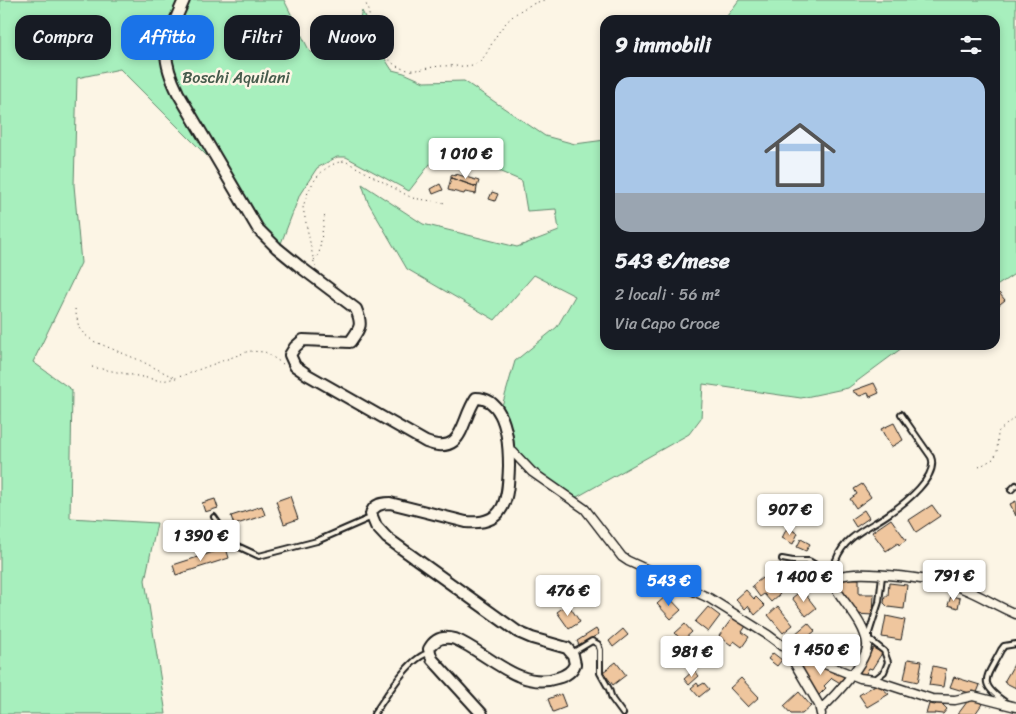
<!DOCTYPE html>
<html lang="it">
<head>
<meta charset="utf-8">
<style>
	body { margin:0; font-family:Sriracha,sans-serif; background:#242831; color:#f1f3f6; height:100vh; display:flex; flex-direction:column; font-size:19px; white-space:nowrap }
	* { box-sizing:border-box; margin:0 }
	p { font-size:16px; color:#9ea1a6 }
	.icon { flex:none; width:28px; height:28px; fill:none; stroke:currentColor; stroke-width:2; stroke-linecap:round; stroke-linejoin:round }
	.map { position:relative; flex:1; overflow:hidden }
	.panel { position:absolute; left:600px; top:15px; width:400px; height:335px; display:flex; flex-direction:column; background:#171b24; border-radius:15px; box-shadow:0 2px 8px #0003 }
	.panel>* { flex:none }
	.guide { position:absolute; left:15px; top:15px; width:475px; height:45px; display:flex; gap:10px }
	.price { position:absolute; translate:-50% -42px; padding:0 11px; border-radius:5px; background:#fff; color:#222; font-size:16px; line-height:32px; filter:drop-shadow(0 1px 2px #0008) }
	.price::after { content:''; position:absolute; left:50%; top:30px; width:15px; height:11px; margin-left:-8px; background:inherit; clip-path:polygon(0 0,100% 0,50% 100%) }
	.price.on { background:#1a73e8; color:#fff }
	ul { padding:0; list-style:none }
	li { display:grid; align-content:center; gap:10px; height:265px; padding:0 15px }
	li span { display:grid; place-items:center; height:155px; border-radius:15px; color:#555 }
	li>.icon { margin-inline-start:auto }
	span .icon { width:90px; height:90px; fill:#fffc; stroke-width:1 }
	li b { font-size:21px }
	h2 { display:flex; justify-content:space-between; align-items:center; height:60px; padding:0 15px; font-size:21px }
	.tag { padding:0 18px; border-radius:15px; background:#171b24; box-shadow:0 2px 8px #0003; font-size:18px; line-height:45px }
	.tag.on { background:#1a73e8; color:#fff }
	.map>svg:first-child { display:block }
</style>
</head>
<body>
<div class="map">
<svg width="1016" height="714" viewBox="0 0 1016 714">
	<rect width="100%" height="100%" fill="#fcf5e5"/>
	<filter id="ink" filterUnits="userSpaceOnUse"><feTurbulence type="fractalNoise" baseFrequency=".02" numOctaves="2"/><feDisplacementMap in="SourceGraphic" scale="10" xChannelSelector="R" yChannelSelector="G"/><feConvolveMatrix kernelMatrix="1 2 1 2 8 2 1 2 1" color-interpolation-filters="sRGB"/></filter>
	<g filter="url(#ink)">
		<path fill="#a7efbd" stroke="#62866c" d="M0 0H284L310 52 348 55 362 11 385 59 392 70 404 73 424 82 464 81 545 136 575 144 605 140V345H906L848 388 801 398 703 384 701 418 689 434 577 497 567 496 513 452V438L502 406 515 361 557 327 575 296 534 275 495 320 407 269 368 202 362 184 423 224 517 247 559 231 556 209 527 211 522 181 477 162 430 164 409 191 346 157H337L317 168 300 194 280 246 261 226 222 171 120 69 77 78 74 185 81 263 33 362 72 390 70 518 157 523 145 580 166 714H0Z
			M739 0H1016V273L995 287V20H724Z"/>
		<path fill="#efc69e" stroke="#1c1c1c" d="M456 174 479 181 477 187 451 178V175L456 176Z
			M451 178 477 187 476 194 465 192 464 194 448 190Z
			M440 184 443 190 433 194 431 189Z
			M492 192 498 194 495 201 489 199Z
			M999 293 1005 300 995 308V296Z
			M874 383 879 393 870 397 868 393 860 396 852 391Z
			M894 423 903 440 891 447 881 429Z
			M862 484 871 497 856 508 850 499 857 494 854 489Z
			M290 496 298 519 284 524 276 501Z
			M215 499 218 508 205 512 202 503Z
			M1016 501V516L1010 504Z
			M932 505 940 516 916 532 909 520Z
			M262 506 265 515 234 525 231 516Z
			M864 510 869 518 856 527 851 519Z
			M891 519 906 540 899 545 898 543 886 551 872 532Z
			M787 528 798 533 793 544 782 538Z
			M801 539 810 544 806 551 797 547Z
			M226 548 229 558 176 575 173 565Z
			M762 578 769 587 772 584 780 594 771 602 764 594 760 597 752 586Z
			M839 578 859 579V594H874L873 615 856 614 838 585Z
			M889 583 907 585 904 609 888 607 884 603 885 596H888Z
			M746 590 754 599 756 597 765 606 755 615 748 606 745 609 736 599Z
			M802 590 816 608 806 616 792 598Z
			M667 595 681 610 671 619 657 604Z
			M951 596 960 598 958 608 948 605Z
			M568 604 580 622 569 629 557 612Z
			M778 606 793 625 783 633 768 615Z
			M708 607 720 616 708 632 695 622Z
			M886 616 905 620 901 640 882 637Z
			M733 617 746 626 742 632 749 637 742 647 734 641 731 645 719 636Z
			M808 623 815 631 794 648 788 640Z
			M685 624 692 632 682 641 675 633Z
			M596 629 599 634 579 645 577 641Z
			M623 629 628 635 613 647 609 641Z
			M716 647 723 654 713 664 706 657Z
			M873 648 882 653 872 669 869 668 864 677 858 673Z
			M773 653 782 660 777 666 768 659Z
			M799 659 837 671 848 677 842 684 832 678 824 686 826 688 818 696 798 660Z
			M908 659 922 661 918 682 904 679Z
			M1016 661V688L1004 682Z
			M616 662 626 675 613 685 603 672Z
			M933 666 946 669 943 687 929 685Z
			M694 670 699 676 689 685 684 679Z
			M954 677 980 685 976 695 950 687Z
			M741 678 759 697 748 707 730 688Z
			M697 683 699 686 704 683 709 689 699 697 691 688Z
			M877 684 889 694 867 707 859 695Z
			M799 692 811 706 802 714H791L784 706Z
			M561 694 566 707 553 712 548 699Z
			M970 698 974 701 975 699 982 704 975 714H958Z
			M939 701 947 709 943 714 935 713V714H926L929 704 935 705Z"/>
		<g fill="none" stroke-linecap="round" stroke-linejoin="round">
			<g stroke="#1c1c1c" stroke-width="8">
				<path id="service" d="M1011 490 1016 485
					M214 517 233 544 259 556 317 541 370 518
					M782 559 793 561H809L833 575
					M833 575C832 569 834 565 836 560 845 535 871 527 890 513 905 503 939 476 931 457L901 414
					M572 653 592 641 598 644 600 650V673L609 689 612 699 623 714
					M874 680 884 672 888 662 884 651 869 639V633L879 602 882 576
					M1005 702C976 682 987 678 1001 650L1004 646 1016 644
					M374 714C386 697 409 657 429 653"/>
			</g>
			<g stroke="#1c1c1c" stroke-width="11">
				<path id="minor" d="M509 452H513L532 472 585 509 622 557 628 561 709 598 768 635 795 655 817 661 860 678 874 680 932 699 955 700 973 696 1016 707
					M792 654V659L819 705 821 714
					M821 709C833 698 869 660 867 644 865 623 844 604 835 587L834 581 837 577C860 568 941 580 964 589 982 596 998 607 1016 614"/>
			</g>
			<g stroke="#1c1c1c" stroke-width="14">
				<path id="secondary" d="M184 0C167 40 157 51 178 93L258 229 277 248 299 266 356 309C363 326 360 328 350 342L303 340 295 347 290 355 295 366 308 375 426 442C464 456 460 422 476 398 487 398 495 404 500 414 508 429 509 450 509 466 508 498 506 526 466 522L390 503C382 503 373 505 371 514L376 526 387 538 518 632 532 638 567 648 573 655 575 664C572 672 565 676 557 678 519 691 487 652 455 639 444 636 435 638 429 649L432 659 482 714"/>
			</g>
			<path stroke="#1c1c1c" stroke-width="1" stroke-dasharray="1 4" stroke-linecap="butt" d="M365 0C372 23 379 67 409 70 421 71 432 66 443 66 454 65 471 69 480 61 487 55 490 46 495 38 507 18 521 7 544 0
				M314 260 319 254 325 213
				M315 267 303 208C308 186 321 164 345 161L412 198 446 203
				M75 309 79 328 84 334 93 341 139 360 175 378
				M92 367 162 381 176 378 249 351 265 352 283 364
				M979 467 993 459 997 453 998 432 1016 416"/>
			<use href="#service" stroke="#fcf5e5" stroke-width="4"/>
			<use href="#minor" stroke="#fcf5e5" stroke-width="8"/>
			<use href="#secondary" stroke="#fcf5e5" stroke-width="10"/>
		</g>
	</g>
	<g text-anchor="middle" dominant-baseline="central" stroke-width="5" stroke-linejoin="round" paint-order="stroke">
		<g font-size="16" fill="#465b4c" stroke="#fcf5e5">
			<text x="236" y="77">Boschi Aquilani</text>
		</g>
	</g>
</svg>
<b class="price" style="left:466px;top:180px">1 010 €</b>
<b class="price" style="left:790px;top:536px">907 €</b>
<b class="price" style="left:201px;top:562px">1 390 €</b>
<b class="price" style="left:954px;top:602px">791 €</b>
<b class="price" style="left:804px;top:603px">1 400 €</b>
<b class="price on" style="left:669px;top:607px">543 €</b>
<b class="price" style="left:568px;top:617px">476 €</b>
<b class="price" style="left:821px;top:676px">1 450 €</b>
<b class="price" style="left:692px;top:678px">981 €</b>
<div class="guide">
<a class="tag">Compra</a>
<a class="tag on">Affitta</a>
<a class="tag">Filtri</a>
<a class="tag">Nuovo</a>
</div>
<section class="panel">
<h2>9 immobili<svg class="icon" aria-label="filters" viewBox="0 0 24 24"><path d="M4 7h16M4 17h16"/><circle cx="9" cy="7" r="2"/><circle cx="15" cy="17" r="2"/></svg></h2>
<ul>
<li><span style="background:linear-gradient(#a9c7e8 75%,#9aa5b1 0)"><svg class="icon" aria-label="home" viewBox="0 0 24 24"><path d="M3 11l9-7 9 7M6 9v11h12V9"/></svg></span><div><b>543 €/mese</b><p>2 locali · 56 m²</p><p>Via Capo Croce</p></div></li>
</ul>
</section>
</div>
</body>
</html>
